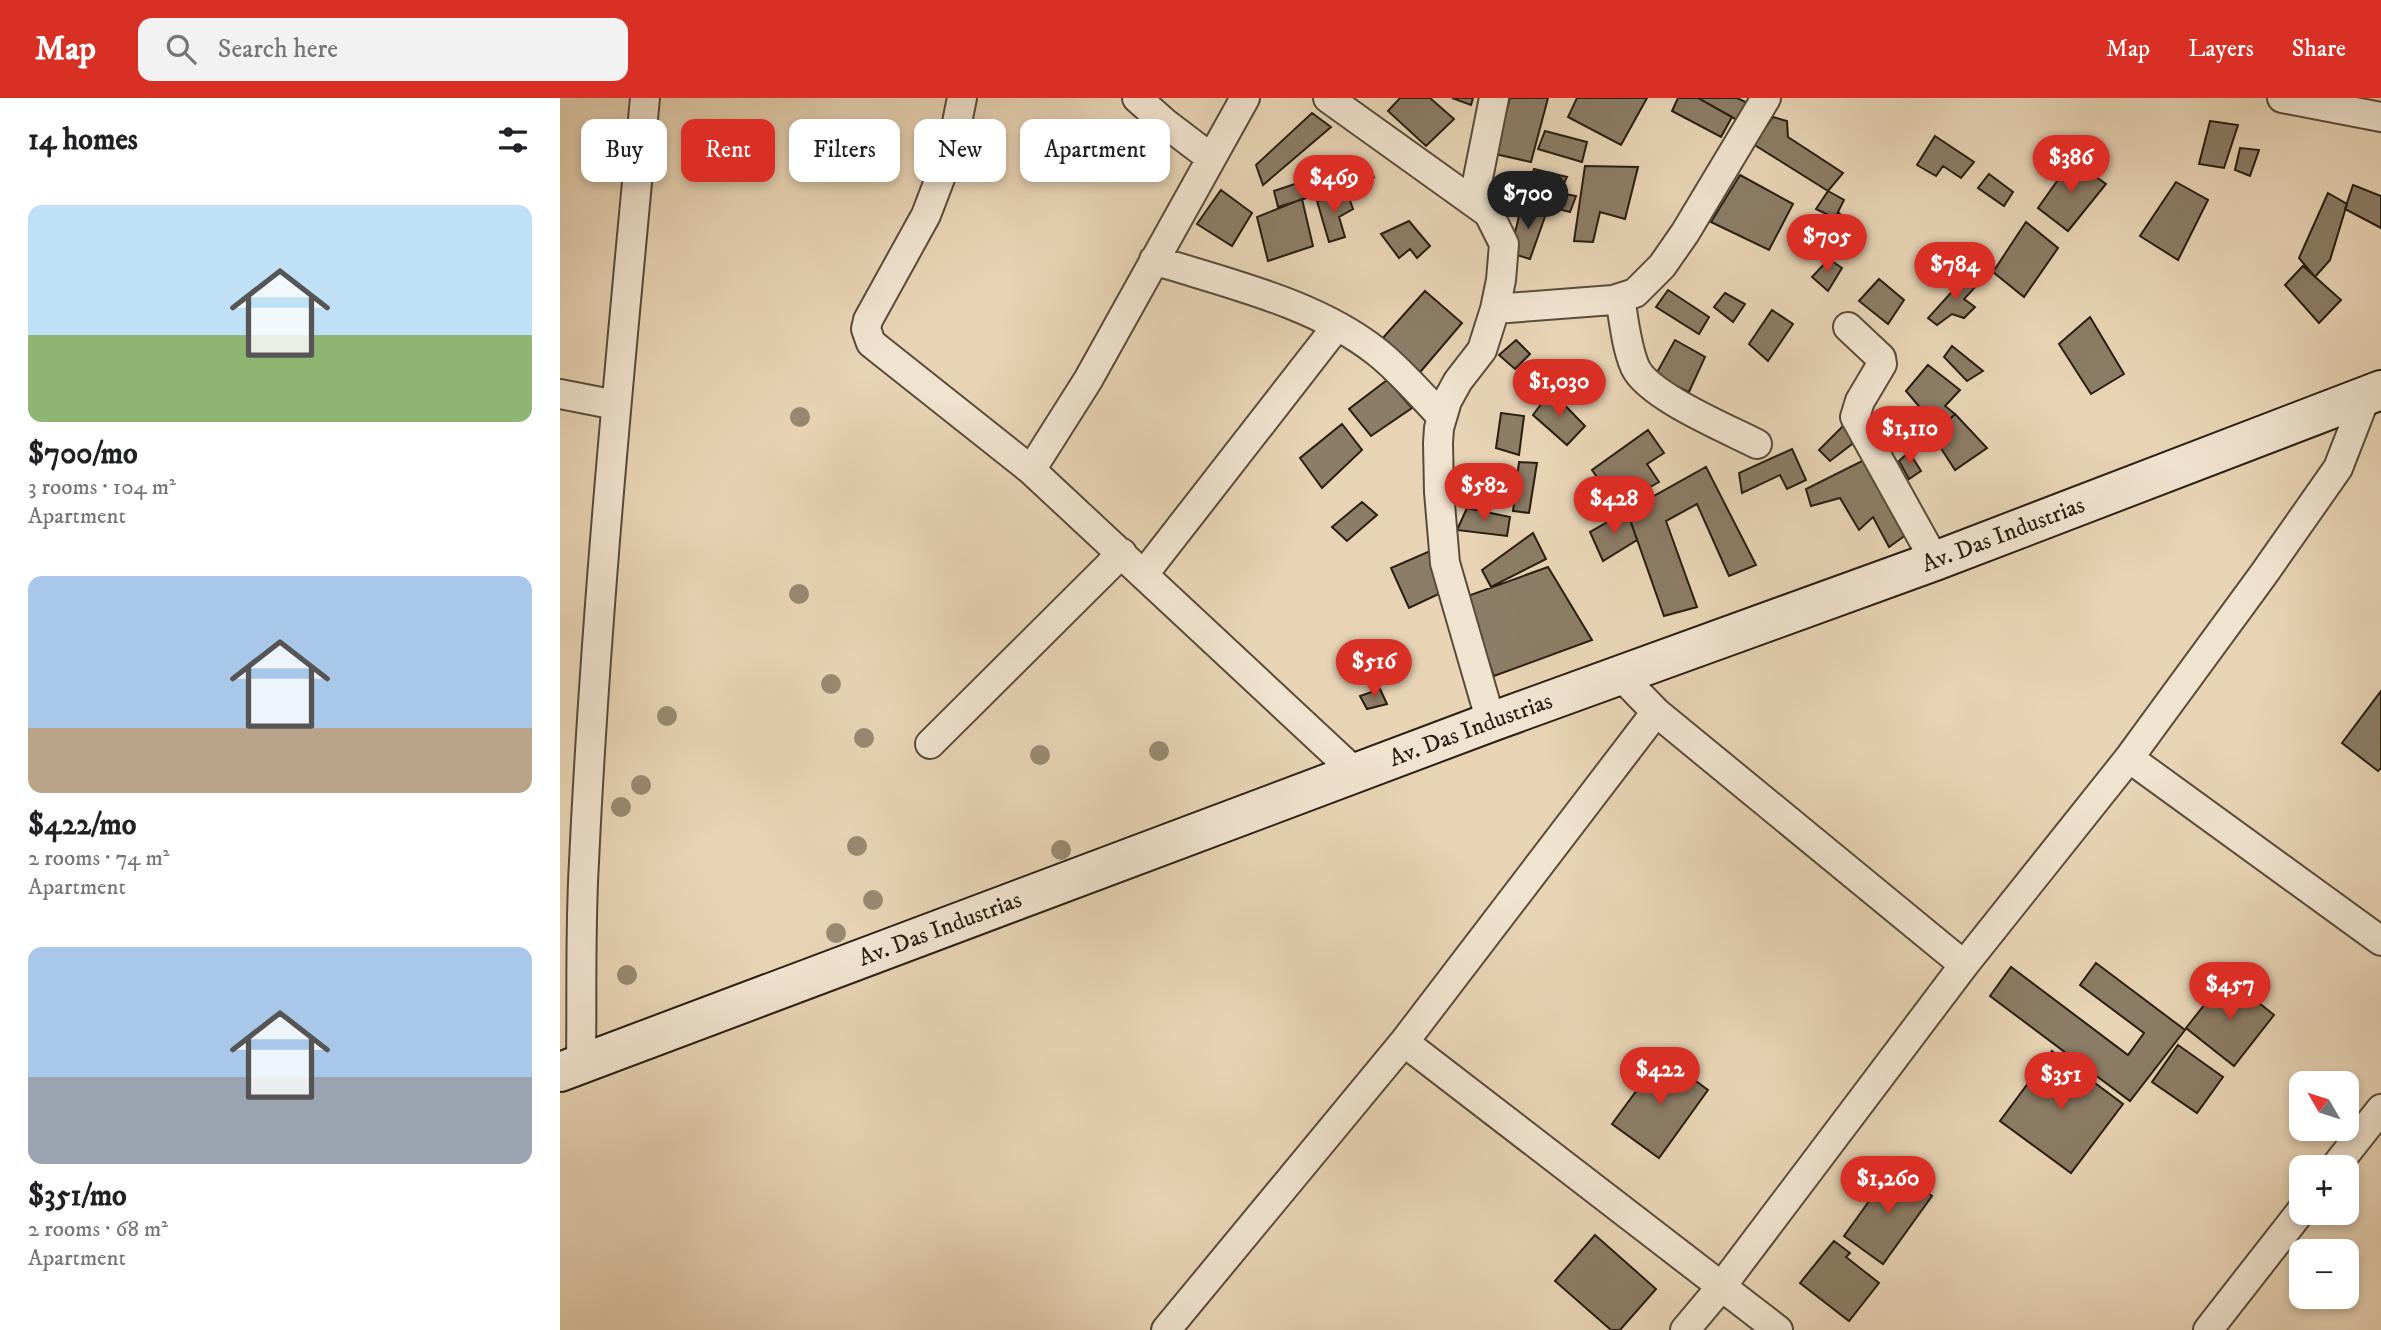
<!DOCTYPE html>
<html lang="en">
<head>
<meta charset="utf-8">
<style>
	body { margin:0; font-family:"IM FELL DW Pica",serif; background:#f2f2f2; color:#202124; height:100vh; display:flex; flex-direction:column; font-size:26px; white-space:nowrap }
	* { box-sizing:border-box; margin:0 }
	p { font-size:23px; color:#757577 }
	.icon { flex:none; width:38px; height:38px; fill:none; stroke:currentColor; stroke-width:2; stroke-linecap:round; stroke-linejoin:round }
	.map { position:relative; flex:1; overflow:hidden }
	.drawer { display:flex; flex-direction:column; background:#fff; width:560px }
	.drawer>* { flex:none }
	.guide { position:absolute; left:21px; top:21px; width:665px; height:63px; display:flex; gap:14px }
	.needle { width:46px; rotate:309deg }
	.buttons { position:absolute; left:1729px; top:973px; display:grid; gap:14px }
	.buttons a { display:grid; place-items:center; width:70px; height:70px; border-radius:14px; background:#fff; box-shadow:0 4px 10px #0003; font-size:35px }
	.price { position:absolute; translate:-50% -60px; padding:0 16px; border-radius:24px; background:#d93025; color:#fff; font-size:23px; line-height:46px; filter:drop-shadow(0 2px 4px #0008) }
	.price::after { content:''; position:absolute; left:50%; top:42px; width:21px; height:16px; margin-left:-10px; background:inherit; clip-path:polygon(0 0,100% 0,50% 100%) }
	.price.active { background:#222; color:#fff }
	ul { padding:0; list-style:none }
	li { display:grid; align-content:center; gap:14px; height:371px; padding:0 28px }
	li span { display:grid; place-items:center; height:217px; border-radius:14px; color:#555 }
	li>.icon { margin-inline-start:auto }
	span .icon { width:126px; height:126px; fill:#fffc; stroke-width:1 }
	li b { font-size:30px }
	h2 { display:flex; justify-content:space-between; align-items:center; height:84px; padding:0 28px; font-size:30px }
	.tag { padding:0 24px; border-radius:14px; background:#fff; box-shadow:0 4px 10px #0003; font-size:24px; line-height:63px }
	.tag.active { background:#d93025; color:#fff }
	header { display:flex; align-items:center; gap:42px; box-sizing:border-box; height:98px; padding:0 35px; background:#d93025; color:#fff }
	header strong { font-size:33px }
	nav { display:flex; gap:38px; margin-inline-start:auto; font-size:24px }
	.search { width:490px; height:63px; background:#f2f2f2; display:flex; align-items:center; gap:18px; box-sizing:border-box; padding:0 24px; border-radius:14px; color:#757577; font-size:26px }
	main { display:flex; flex:1; min-height:0 }
	.map>svg:first-child { display:block }
</style>
</head>
<body>
<header>
<strong>Map</strong>
<div class="search"><svg class="icon" aria-label="search" viewBox="0 0 24 24"><circle cx="10" cy="10" r="6"/><path d="M15 15l6 6"/></svg>Search here</div>
<nav><a>Map</a><a>Layers</a><a>Share</a></nav>
</header>
<main>
<section class="drawer">
<h2>14 homes<svg class="icon" aria-label="filters" viewBox="0 0 24 24"><path d="M4 7h16M4 17h16"/><circle cx="9" cy="7" r="2"/><circle cx="15" cy="17" r="2"/></svg></h2>
<ul>
<li><span style="background:linear-gradient(#bfe0f5 60%,#8fb573 0)"><svg class="icon" aria-label="home" viewBox="0 0 24 24"><path d="M3 11l9-7 9 7M6 9v11h12V9"/></svg></span><div><b>$700/mo</b><p>3 rooms · 104 m²</p><p>Apartment</p></div></li>
<li><span style="background:linear-gradient(#a9c7e8 70%,#b9a48a 0)"><svg class="icon" aria-label="home" viewBox="0 0 24 24"><path d="M3 11l9-7 9 7M6 9v11h12V9"/></svg></span><div><b>$422/mo</b><p>2 rooms · 74 m²</p><p>Apartment</p></div></li>
<li><span style="background:linear-gradient(#a9c7e8 60%,#9aa5b1 0)"><svg class="icon" aria-label="home" viewBox="0 0 24 24"><path d="M3 11l9-7 9 7M6 9v11h12V9"/></svg></span><div><b>$351/mo</b><p>2 rooms · 68 m²</p><p>Apartment</p></div></li>
</ul>
</section>
<div class="map">
<svg width="1821" height="1232" viewBox="0 0 1821 1232">
	<rect width="100%" height="100%" fill="#e8d4b5"/>
	<filter id="stains"><feTurbulence type="fractalNoise" baseFrequency=".00286" numOctaves="4"/><feColorMatrix values="0 0 0 0 .2 0 0 0 0 .09 0 0 0 0 .02 0 0 0 .5 -.17"/></filter>
	<radialGradient id="worn" r=".72"><stop offset=".6" stop-color="#630" stop-opacity="0"/><stop offset="1" stop-color="#630" stop-opacity=".3"/></radialGradient>
	<path fill="#8c7d66" stroke="#281e11" stroke-width="2" d="M840 0H870L894 21 866 48 828 13Z
		M892 0H913L911 7Z
		M950 0H988L971 64 935 56Z
		M1017 0H1087L1061 47 1008 19Z
		M1118 0H1138L1172 19 1161 39 1112 13Z
		M1138 0H1177L1190 6 1177 22Z
		M752 15 771 29 703 87 696 67Z
		M1213 19 1227 23 1228 39 1283 75 1268 93 1193 46Z
		M1650 23 1678 27 1664 70 1639 66Z
		M985 33 1027 44 1022 64 978 51Z
		M1375 38 1414 64 1401 80 1383 68 1376 78 1357 67Z
		M1680 50 1699 52 1690 78 1675 72Z
		M1512 62 1546 86 1508 133 1478 110Z
		M804 63 814 79 718 109 714 93Z
		M1025 68 1078 69 1065 121 1040 114 1033 144 1014 143Z
		M974 71 1007 79 999 95 1016 98 1010 114 965 102Z
		M1429 76 1453 94 1444 108 1418 90Z
		M1180 77 1233 106 1209 152 1151 124Z
		M1616 84 1648 102 1618 162 1580 138Z
		M1793 87 1821 98V130L1785 111Z
		M661 92 692 115 672 148 637 126Z
		M1268 93 1284 102 1275 120 1256 111Z
		M1768 95 1787 106 1770 162 1755 179 1739 160Z
		M788 97 793 111 779 119 785 139 769 144 757 103Z
		M742 101 753 148 708 163 697 119Z
		M962 106 987 113 970 161 950 155Z
		M1279 115 1291 128 1269 161 1252 156Z
		M849 123 870 148 857 160 850 151 839 160 821 136Z
		M1466 124 1498 150 1464 199 1433 174Z
		M1269 161 1282 170 1268 193 1252 179Z
		M1743 168 1781 202 1759 225 1725 187Z
		M1408 176 1417 187 1404 201 1415 209 1404 220 1392 216 1377 227 1368 220Z
		M1319 181 1344 202 1328 226 1299 203Z
		M1108 192 1149 219 1139 236 1096 209Z
		M865 193 902 225 856 279 821 242Z
		M1165 195 1185 206 1173 224 1154 209Z
		M1212 212 1233 226 1208 263 1189 246Z
		M1530 219 1564 276 1531 296 1499 246Z
		M956 242 970 256 955 271 939 257Z
		M1115 242 1145 259 1129 294 1095 278Z
		M1392 248 1423 273 1407 283 1384 259Z
		M1368 267 1400 292 1385 308 1395 316 1379 332 1346 293Z
		M827 282 852 310 811 338 789 311Z
		M991 293 1025 328 1007 347 973 317Z
		M941 315 964 318 959 357 936 350Z
		M1395 316 1427 350 1395 372 1373 338Z
		M782 326 802 352 762 390 740 360Z
		M1284 327 1296 343 1270 363 1259 352Z
		M1088 332 1104 355 1087 366 1099 384 1057 408 1032 372Z
		M1232 351 1246 382 1227 391 1220 377 1182 395 1179 375Z
		M1349 354 1361 373 1349 381 1339 363Z
		M1308 360 1350 434 1329 449 1313 419 1299 432 1280 400 1251 408 1246 391Z
		M959 364 977 365 969 415 953 413Z
		M1146 369 1196 467 1169 478 1137 406 1106 423 1137 509 1104 518 1067 413Z
		M802 404 817 417 787 443 772 429Z
		M907 410 950 419 947 438 897 432Z
		M1067 413 1077 442 1043 463 1030 434Z
		M973 435 986 461 931 489 922 472Z
		M870 453 883 494 849 510 831 470Z
		M988 469 1032 542 934 578 905 499Z
		M820 591 827 606 807 611 800 598Z
		M1821 593V670L1818 673 1782 645Z
		M1536 865 1625 932 1570 1003 1430 898 1451 869 1568 957 1584 935 1520 887Z
		M1664 882 1676 892 1679 889 1714 917 1674 968 1626 930Z
		M1618 947 1663 979 1637 1015 1592 984Z
		M1492 953 1563 1006 1511 1075 1440 1023Z
		M1102 958 1148 992 1099 1060 1052 1026Z
		M1333 1070 1372 1098 1323 1166 1284 1138Z
		M1035 1137 1096 1191 1060 1232H1051L995 1183Z
		M1274 1143 1290 1155 1286 1159 1319 1185 1289 1223 1240 1185Z"/>
	<g fill="none" stroke-linecap="round" stroke-linejoin="round">
		<g stroke="#584c3a" stroke-width="32">
			<path id="street" d="M402 0 392 49 366 117 308 222 306 231 311 245 471 372 796 675
				M577 0 605 25 651 60
				M768 0 927 114
				M1722 0 1821 19
				M594 162C669 186 755 205 817 254 841 273 861 297 882 319
				M1060 200C1064 222 1066 248 1075 269 1088 298 1168 331 1197 346
				M935 211 1053 202 1075 195 1102 168 1125 135 1206 0
				M1288 229 1321 260 1322 266 1300 303 1295 319 1375 463
				M0 296 56 307
				M471 372 528 282 685 0
				M584 476 777 228
				M1061 578 1096 614 1404 867
				M931 624 885 465 879 394 878 345 879 330 887 303 898 283 922 252 935 211 941 182 944 146 920 98 918 80 934 0
				M370 646 562 455
				M1569 660 1821 843
				M844 944 1218 1232
				M21 965C22 898 20 831 24 764 36 509 61 254 85 0
				M1775 1069 1821 1011
				M606 1232 844 944 1096 614
				M1125 1232 1161 1189 1404 867 1569 660 1703 477 1778 370 1806 298
				M1648 1232 1741 1113"/>
		</g>
		<g stroke="#281e11" stroke-width="42">
			<g id="secondary">
				<path id="s1" d="M0 974 931 624 1375 463 1821 292"/>
			</g>
		</g>
		<use href="#street" stroke="#f0e3cf" stroke-width="28"/>
		<use href="#secondary" stroke="#f0e3cf" stroke-width="38"/>
	</g>
	<g fill="#998971">
		<circle cx="240" cy="319" r="10"/>
		<circle cx="239" cy="496" r="10"/>
		<circle cx="271" cy="586" r="10"/>
		<circle cx="107" cy="618" r="10"/>
		<circle cx="304" cy="640" r="10"/>
		<circle cx="599" cy="653" r="10"/>
		<circle cx="480" cy="657" r="10"/>
		<circle cx="81" cy="687" r="10"/>
		<circle cx="61" cy="709" r="10"/>
		<circle cx="297" cy="748" r="10"/>
		<circle cx="501" cy="752" r="10"/>
		<circle cx="313" cy="802" r="10"/>
		<circle cx="276" cy="835" r="10"/>
		<circle cx="67" cy="877" r="10"/>
	</g>
	<g text-anchor="middle" dominant-baseline="central" stroke-width="5" stroke-linejoin="round" paint-order="stroke">
		<g font-size="24" fill="#281e11" stroke="#f0e3cf">
			<text stroke="none"><textPath href="#s1" startOffset="1540">Av. Das Industrias</textPath></text>
			<text stroke="none"><textPath href="#s1" startOffset="973">Av. Das Industrias</textPath></text>
			<text stroke="none"><textPath href="#s1" startOffset="406">Av. Das Industrias</textPath></text>
		</g>
	</g>
	<rect width="100%" height="100%" filter="url(#stains)"/>
	<rect width="100%" height="100%" fill="url(#worn)"/>
</svg>
<div class="buttons">
<a><svg class="needle" viewBox="-14 -14 28 28"><path d="M0-13l5 13h-10z" fill="#e53935"/><path d="M0 13l5-13h-10z" fill="#757577"/></svg></a>
<a>+</a>
<a>−</a>
</div>
<b class="price" style="left:1511px;top:97px">$386</b>
<b class="price" style="left:774px;top:117px">$469</b>
<b class="price active" style="left:968px;top:133px">$700</b>
<b class="price" style="left:1267px;top:176px">$705</b>
<b class="price" style="left:1395px;top:204px">$784</b>
<b class="price" style="left:999px;top:321px">$1,030</b>
<b class="price" style="left:1350px;top:368px">$1,110</b>
<b class="price" style="left:924px;top:425px">$582</b>
<b class="price" style="left:1054px;top:438px">$428</b>
<b class="price" style="left:814px;top:601px">$516</b>
<b class="price" style="left:1670px;top:924px">$457</b>
<b class="price" style="left:1100px;top:1009px">$422</b>
<b class="price" style="left:1501px;top:1014px">$351</b>
<b class="price" style="left:1328px;top:1118px">$1,260</b>
<div class="guide">
<a class="tag">Buy</a>
<a class="tag active">Rent</a>
<a class="tag">Filters</a>
<a class="tag">New</a>
<a class="tag">Apartment</a>
</div>
</div>
</main>
</body>
</html>
